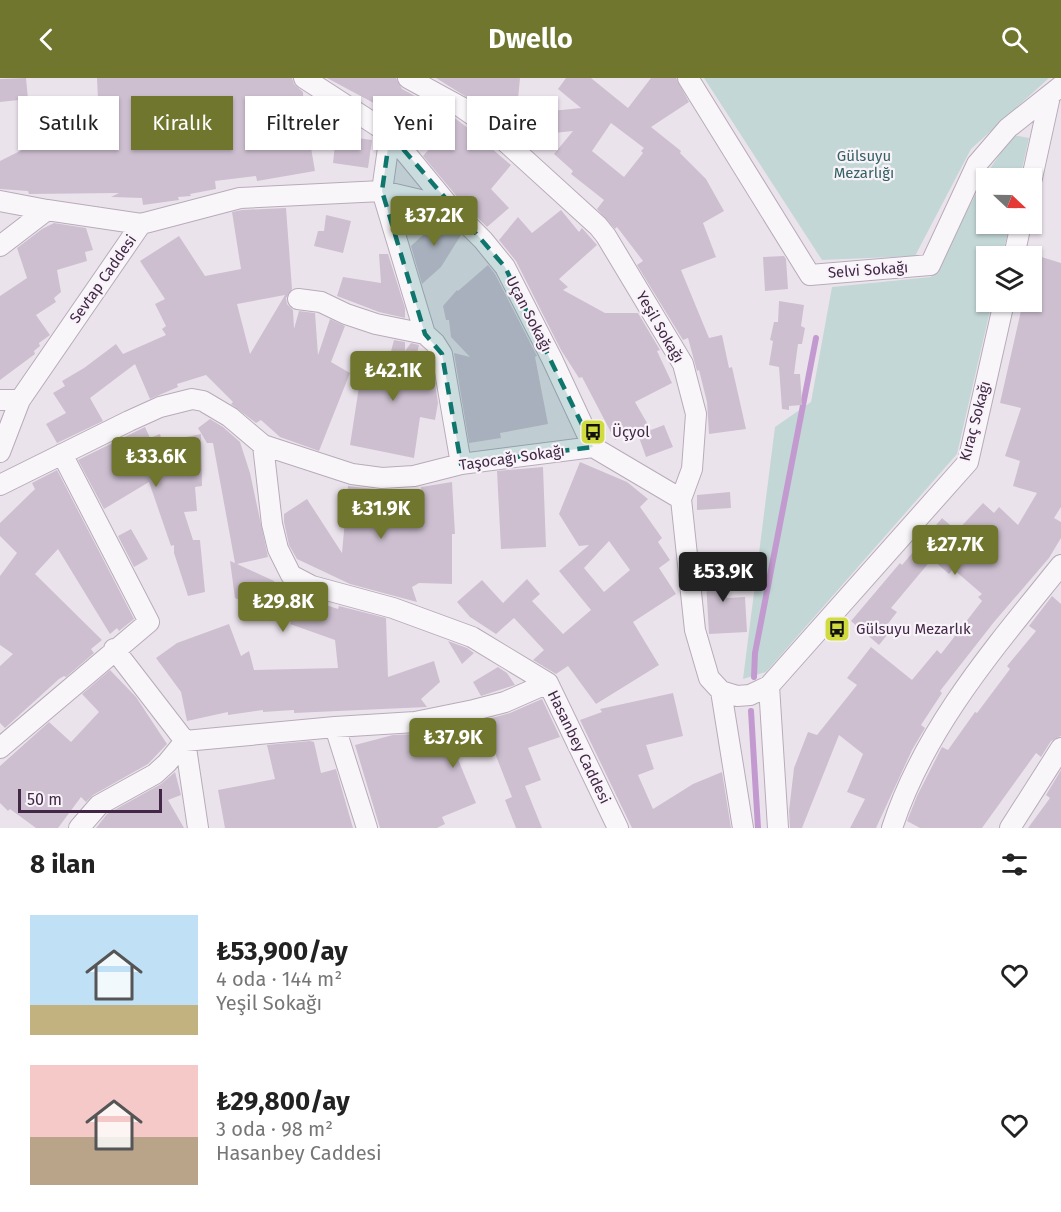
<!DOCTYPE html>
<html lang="tr">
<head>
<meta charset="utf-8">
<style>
	body { margin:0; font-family:"Fira Sans",sans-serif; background:#f2f2f2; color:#222; height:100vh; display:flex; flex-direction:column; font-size:22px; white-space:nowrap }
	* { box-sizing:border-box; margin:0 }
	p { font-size:20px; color:#767676 }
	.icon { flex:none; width:33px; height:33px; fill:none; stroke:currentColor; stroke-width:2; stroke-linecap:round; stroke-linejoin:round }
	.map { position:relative; height:750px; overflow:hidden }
	.panel { display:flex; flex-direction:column; background:#fff; flex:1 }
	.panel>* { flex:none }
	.top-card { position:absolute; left:18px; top:18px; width:600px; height:54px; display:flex; gap:12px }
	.needle { width:39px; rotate:112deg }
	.tools { position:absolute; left:976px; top:90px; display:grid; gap:12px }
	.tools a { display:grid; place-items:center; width:66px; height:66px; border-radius:0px; background:#fff; box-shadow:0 2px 4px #0004; font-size:30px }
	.scale { position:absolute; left:18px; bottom:15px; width:144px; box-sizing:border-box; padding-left:6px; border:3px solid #422846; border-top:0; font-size:16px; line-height:21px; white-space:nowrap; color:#422846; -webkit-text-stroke:4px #f8f3f9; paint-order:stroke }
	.price { position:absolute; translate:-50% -51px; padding:0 14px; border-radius:6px; background:#70762e; color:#fff; font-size:20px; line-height:39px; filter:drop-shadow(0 2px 3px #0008) }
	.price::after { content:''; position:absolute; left:50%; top:36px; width:18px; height:14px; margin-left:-9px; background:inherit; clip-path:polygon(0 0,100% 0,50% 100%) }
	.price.selected { background:#222; color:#fff }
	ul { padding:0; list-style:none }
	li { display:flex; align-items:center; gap:18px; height:150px; padding:0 30px }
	li span { display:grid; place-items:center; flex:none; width:168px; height:120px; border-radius:0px; color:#555 }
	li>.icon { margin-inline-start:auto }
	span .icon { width:72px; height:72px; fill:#fffc; stroke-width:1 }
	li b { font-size:26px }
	h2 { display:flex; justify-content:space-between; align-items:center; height:72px; padding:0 30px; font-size:26px }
	.pill { padding:0 21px; border-radius:0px; background:#fff; box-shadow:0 2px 4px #0004; font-size:21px; line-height:54px }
	.pill.selected { background:#70762e; color:#fff }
	header { display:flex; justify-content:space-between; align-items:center; height:78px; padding:0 30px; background:#70762e; color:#fff; font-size:27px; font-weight:700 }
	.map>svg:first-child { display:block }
</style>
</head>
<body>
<header><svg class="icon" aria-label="back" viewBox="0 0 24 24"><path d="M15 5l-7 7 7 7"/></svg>Dwello<svg class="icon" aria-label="search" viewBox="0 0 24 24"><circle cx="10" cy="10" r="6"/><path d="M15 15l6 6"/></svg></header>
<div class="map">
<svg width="1061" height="750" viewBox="0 0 1061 750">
	<rect width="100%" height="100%" fill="#ebe3ec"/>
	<path fill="#c3d7d6" d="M704 0H1049L971 71 915 178 822 182Z
		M1013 57 1029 60 1020 100H987V146H1010L1002 178H987V224H992L957 376 766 594 743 601 775 349 811 324 832 209 931 199 989 92Z"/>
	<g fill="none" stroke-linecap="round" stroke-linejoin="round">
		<path stroke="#c29acf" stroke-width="6" d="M754 599 755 575 816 260
			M751 633 758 750"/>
	</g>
	<path fill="#cdbfd0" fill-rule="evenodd" d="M26 0 28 21 0 24V1Z
		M97 0H292L294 6 303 14 304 48 307 47 315 93 257 103 256 98 215 103 216 111 190 116 191 118 178 119 179 122 143 127 142 120 111 119 119 115 29 116 28 113 0 111V83L32 67 30 33 90 30 89 22H98Z
		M327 0H396L402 11 452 38 485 63H483L511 87 491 111 509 130 487 149 459 121 423 78 432 68 440 69 404 45 402 49 380 35 383 30Z
		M436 0H520L517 32 481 28Z
		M566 0H591L628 30 651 0H676L689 24 651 49 681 73 680 75 706 101 724 133 703 145 716 179 681 192 709 260 722 257 729 290 732 289 746 351 709 356 707 324 699 292 697 293 688 260 683 262 637 187 643 183 617 149 615 151 597 131 604 122 571 96 573 93 554 76 573 53 525 58 522 36 581 30 558 11ZM611 45 644 70 641 73 643 75 624 99 592 73Z
		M336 57 372 62 368 90 333 85Z
		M286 130 292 211 286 220 287 226 293 232 294 251 299 233 315 235 318 277 330 241 345 248 331 284 350 295 319 373 280 359 261 342 256 345 231 326 233 324 206 297 177 306 178 309 150 321 135 286 90 320 103 343 57 365 46 346 66 335 53 315 65 308 62 303 84 290 116 266 123 276 166 257 162 251 166 248 155 226 165 221 140 183 179 158 205 198 241 191 232 134 242 132ZM285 217 250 276 237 226Z
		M561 132 579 154 582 150 597 167 559 201 568 209 563 212 605 235H638L660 272 657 273 672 305 635 324 651 352 664 347 673 369 646 379 636 351 615 362 582 299 579 300 561 272 516 183 499 162 518 139 532 155Z
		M326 137 351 143 343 175 314 168 318 153H324Z
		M436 138 444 140 461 157 441 189 422 206 411 168 423 157Z
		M54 145 86 150 93 172 85 174 87 183 57 192 61 214 54 220 56 224 36 237 50 257 39 265 40 268 34 273 35 276 0 302V218L27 200 17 170 42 151Z
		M379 176H388L405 230V240L379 234 337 218 343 199 381 205Z
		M1035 177 1061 185V429L1054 440 1061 444V460L1049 480 994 544 940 613 942 615 921 647 925 650 912 672 876 750H850L865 721 847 714 863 676 839 657 802 750H790L789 733 794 690 808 654 817 657 857 607 847 600 871 569 912 602 937 572 941 576 982 523 978 519 982 516 953 491 949 496 932 481 891 530 897 534 887 547 892 551 879 567 851 543 900 485 902 487 942 440 957 453 983 425 994 435 999 429 1018 447 1037 415 1013 408 1020 383 1005 378 1021 330 1000 325 1023 224H1032V189Z
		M784 178 786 181 788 211 765 213 763 179Z
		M488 187 495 196 537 278 535 279 548 346 500 355 501 360 469 365 454 275 470 279 451 259 449 242H446L443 228 457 212 458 213Z
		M779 223 804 227 801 248 805 250 802 266H798L794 296H800L802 327 789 328V332L782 331 779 289 769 287 773 263 770 262 774 244H778Z
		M394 262 405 264V273L411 265 419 267 414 288 433 292 438 325 435 342 420 339 414 380 350 367 361 296 370 274 389 281Z
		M210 341 223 349 240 364 250 395 268 479 237 486 274 503 278 523 280 512 338 531 339 528 386 540 388 599 434 583 440 604 421 621 427 629 294 635V632L263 634V632L228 637V634L187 643 181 614 156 580 177 565 229 546 241 578 249 573 254 592 338 590 335 562 290 546 291 544 235 520 230 483 235 485 213 365H207L198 350Z
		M145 349 150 360 160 356 162 364 201 356 202 408 195 409 197 433 184 434 193 462H200L205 514 188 518 174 475V467L171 468 149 404 104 431 78 382Z
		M580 384 627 404 648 421 640 429 662 460 658 464 670 482 659 490 676 516 633 544 659 587 596 626 568 588 556 596 533 582 544 572 514 540 496 556 470 539 457 524 482 502 503 525 527 501 540 516 532 523 563 556 591 532 559 493 589 467 579 468 559 436ZM609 463 630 492 604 514 584 490Z
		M543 389 546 469 501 471 497 393Z
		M57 392 134 541 119 553 117 550 110 556 58 471 35 496 102 562 91 571 94 575 66 599 64 598 59 601 5 650 0 645V588L13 576 0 567V498L17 475 0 458V445L35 411 32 405Z
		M452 404 455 456H452V506L419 505 412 509 417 524 350 506 297 481 289 467 284 444V436L307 421 342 475 348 408 375 411V417L422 418 421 409Z
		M730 414 731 430 697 432V417Z
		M131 451 148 481 134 489 118 458Z
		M705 485H726L727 520 745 519 747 554 709 556Z
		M1052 518 1061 526V658L1051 663 1041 679 1036 675 982 750H920L907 743 917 718 942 669 948 672 975 634 977 635 1010 591 1007 588 1036 553 1029 548Z
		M448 563 467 570 474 575 462 586Z
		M498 589 507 595 515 607 481 618 473 604Z
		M110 592 136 619 167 666 148 686 93 717 86 724 81 719 58 750H36L10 731 8 733 0 725V688L49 644 71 664 99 634 82 616Z
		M673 615 683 658 646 667 654 691 638 697 653 731 693 706 722 694 731 750H632L580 642 602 634 600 631Z
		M542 621 560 659 528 670 541 702 525 708 542 750H516L505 722 512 719 491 665 455 674 476 725 442 739 445 746 437 750H380L355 667 393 657 417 656 477 644 510 635Z
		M310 663 314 664 321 695 336 691 353 750H225L218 712 275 701 267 667Z
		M1061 692V750H1028L1050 720 1046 717Z
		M175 694 181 717 168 722 184 750H96L107 736 161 706Z"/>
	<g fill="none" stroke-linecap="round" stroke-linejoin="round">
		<g stroke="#b8abba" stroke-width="22">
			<path id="street" d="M304 0 390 56 382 113 450 129 483 162 505 189 552 281 593 369
				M408 0 461 29 487 47 598 148 606 158 683 286 696 336 692 391 681 421 695 552 709 600 721 613 737 618 750 617 769 608
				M688 0 810 197 930 187 977 86 1008 50 1061 8
				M390 56 450 129
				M1032 100 1050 18
				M0 123 47 132 141 146
				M0 168 47 132
				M1014 178 1021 146
				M298 221 321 224 346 236 376 246 425 256
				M0 322H20
				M263 367 272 446 278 471 291 497 312 508 393 530 472 559 548 605 618 750
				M0 374 20 322 141 146 240 120 382 113 425 256 435 265 442 276 461 386
				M0 407 129 343 160 329 192 321 203 323 230 339 263 367 352 396 382 400 414 398 461 386 593 369 681 421
				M114 571 185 663 198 750
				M721 613 743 750
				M335 649 367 750
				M0 670 149 544 62 376
				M79 750 99 727 155 696 167 685 185 663 335 649 415 644 474 632 505 624 548 605
				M778 750 769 608 968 384 1004 224
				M892 750C925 649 996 568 1061 487
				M1010 750 1061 670"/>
		</g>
		<use href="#street" stroke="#f9f6fa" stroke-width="20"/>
	</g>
	<path fill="#0f766e" fill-opacity="0.2" stroke="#0f766e" stroke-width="4.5" stroke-dasharray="12 8" stroke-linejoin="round" d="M390 56 505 189 593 369 461 386 442 276 425 256 382 113Z"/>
	<defs>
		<g id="bus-square" transform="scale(1.35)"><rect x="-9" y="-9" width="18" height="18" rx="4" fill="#d0dc3d" stroke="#f8f3f9"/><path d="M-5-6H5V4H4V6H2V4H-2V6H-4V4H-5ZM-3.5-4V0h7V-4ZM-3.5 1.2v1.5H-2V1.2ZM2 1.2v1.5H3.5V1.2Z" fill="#111"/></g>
	</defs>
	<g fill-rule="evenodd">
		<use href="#bus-square" x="593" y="354"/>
		<use href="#bus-square" x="837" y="551"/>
	</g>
	<g text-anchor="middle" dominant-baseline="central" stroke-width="4.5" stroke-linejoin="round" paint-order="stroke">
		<g font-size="15" fill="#346264" stroke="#f8f3f9">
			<text x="864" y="78">Gülsuyu<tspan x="864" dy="17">Mezarlığı</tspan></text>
		</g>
		<g font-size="15" fill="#422846" stroke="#f8f3f9">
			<text transform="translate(868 192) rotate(-4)">Selvi Sokağı</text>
			<text transform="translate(103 201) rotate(-55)">Sevtap Caddesi</text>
			<text transform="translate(529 236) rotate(63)">Uçan Sokağı</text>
			<text transform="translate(660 249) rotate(60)">Yeşil Sokağı</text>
			<text transform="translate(975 343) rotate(-75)">Kıraç Sokağı</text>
			<text transform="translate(512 380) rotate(-8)">Taşocağı Sokağı</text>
			<text transform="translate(579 669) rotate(64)">Hasanbey Caddesi</text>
		</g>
		<g font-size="15" fill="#422846" stroke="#f8f3f9" text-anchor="start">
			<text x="612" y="354">Üçyol</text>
			<text x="856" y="551">Gülsuyu Mezarlık</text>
		</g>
	</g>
</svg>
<div class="tools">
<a><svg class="needle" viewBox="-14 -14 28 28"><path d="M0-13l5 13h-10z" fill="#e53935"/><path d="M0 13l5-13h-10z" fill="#767676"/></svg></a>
<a><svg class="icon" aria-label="layers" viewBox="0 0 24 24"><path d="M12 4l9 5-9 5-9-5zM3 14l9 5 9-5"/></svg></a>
</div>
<div class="scale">50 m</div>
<b class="price" style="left:434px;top:169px">₺37.2K</b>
<b class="price" style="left:393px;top:324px">₺42.1K</b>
<b class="price" style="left:156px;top:410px">₺33.6K</b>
<b class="price" style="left:381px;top:462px">₺31.9K</b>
<b class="price" style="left:955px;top:498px">₺27.7K</b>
<b class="price selected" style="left:723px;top:525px">₺53.9K</b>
<b class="price" style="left:283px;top:555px">₺29.8K</b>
<b class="price" style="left:453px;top:691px">₺37.9K</b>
<div class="top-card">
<a class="pill">Satılık</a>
<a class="pill selected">Kiralık</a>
<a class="pill">Filtreler</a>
<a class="pill">Yeni</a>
<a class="pill">Daire</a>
</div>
</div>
<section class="panel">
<h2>8 ilan<svg class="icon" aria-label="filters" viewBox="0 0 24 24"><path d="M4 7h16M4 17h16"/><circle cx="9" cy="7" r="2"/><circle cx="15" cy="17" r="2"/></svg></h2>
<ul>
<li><span style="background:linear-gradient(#bfe0f5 75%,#c2b280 0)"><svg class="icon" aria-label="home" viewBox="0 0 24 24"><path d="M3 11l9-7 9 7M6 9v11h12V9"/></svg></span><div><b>₺53,900/ay</b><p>4 oda · 144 m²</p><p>Yeşil Sokağı</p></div><svg class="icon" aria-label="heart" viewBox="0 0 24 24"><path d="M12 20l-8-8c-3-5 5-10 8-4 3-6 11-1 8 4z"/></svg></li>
<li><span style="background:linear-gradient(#f6c9c9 60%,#b9a48a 0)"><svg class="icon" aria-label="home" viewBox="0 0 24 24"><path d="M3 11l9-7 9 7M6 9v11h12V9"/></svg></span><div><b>₺29,800/ay</b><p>3 oda · 98 m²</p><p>Hasanbey Caddesi</p></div><svg class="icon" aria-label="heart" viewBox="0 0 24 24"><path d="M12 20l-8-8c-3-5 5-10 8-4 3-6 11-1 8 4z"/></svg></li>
</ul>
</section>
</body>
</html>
